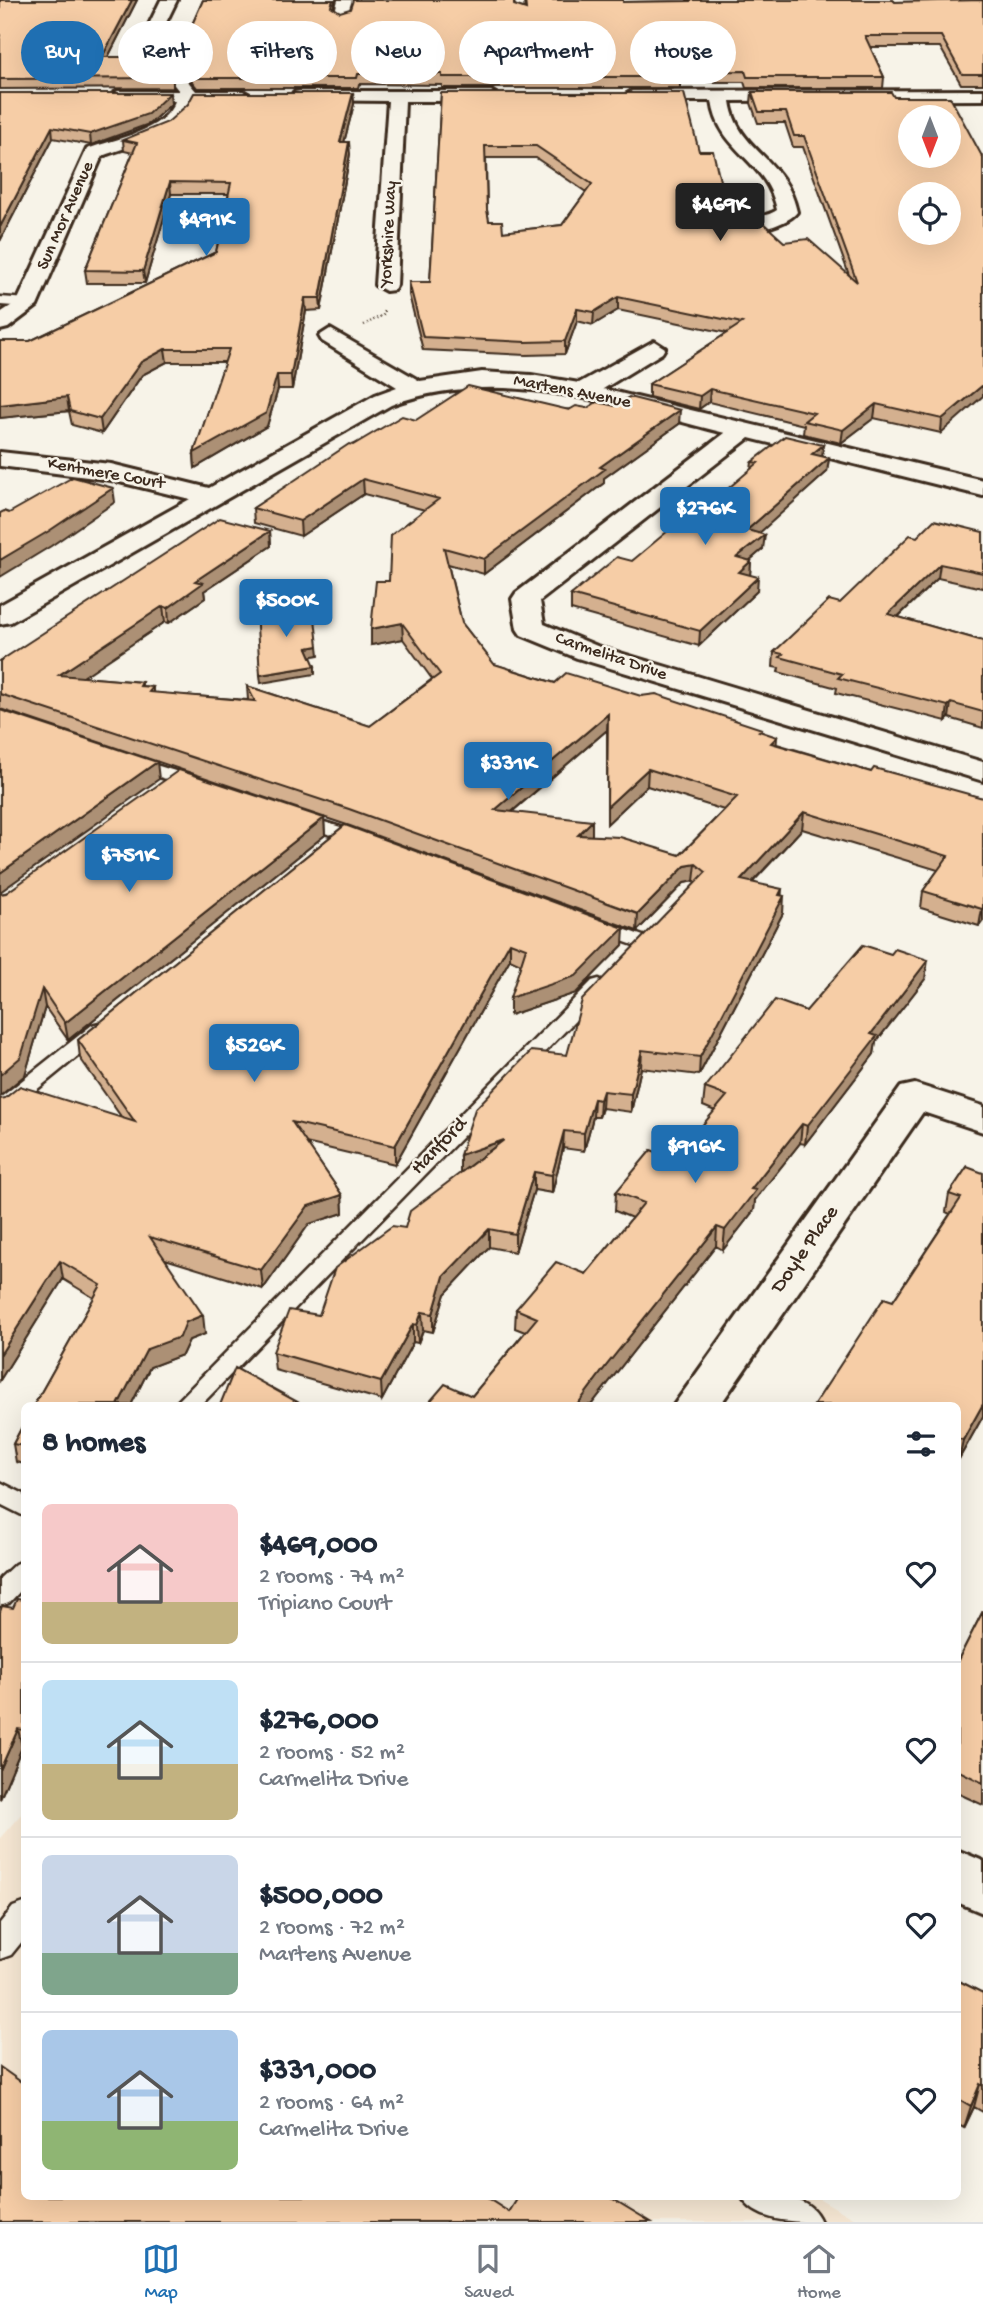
<!DOCTYPE html>
<html lang="en">
<head>
<meta charset="utf-8">
<style>
	body { margin:0; font-family:"Gochi Hand",sans-serif; background:#f2f2f3; color:#1f2937; height:100vh; display:flex; flex-direction:column; font-size:26px; white-space:nowrap }
	* { box-sizing:border-box; margin:0 }
	p { font-size:23px; color:#747a83 }
	.icon { flex:none; width:38px; height:38px; fill:none; stroke:currentColor; stroke-width:2; stroke-linecap:round; stroke-linejoin:round }
	.map { position:relative; flex:1; overflow:hidden }
	.details { position:absolute; left:21px; top:1402px; width:940px; height:798px; display:flex; flex-direction:column; background:#fff; border-radius:10px; box-shadow:0 7px 28px #0002 }
	.details>* { flex:none }
	.guide { position:absolute; left:21px; top:21px; width:942px; height:63px; display:flex; gap:14px }
	.needle { width:46px; rotate:180deg }
	.tools { position:absolute; left:898px; top:105px; display:grid; gap:14px }
	.tools a { display:grid; place-items:center; width:63px; height:63px; border-radius:50%; background:#fff; box-shadow:0 7px 28px #0002; font-size:35px }
	.price { position:absolute; translate:-50% -60px; padding:0 16px; border-radius:7px; background:#1f6fb2; color:#fff; font-size:23px; line-height:46px; filter:drop-shadow(0 2px 4px #0008) }
	.price::after { content:''; position:absolute; left:50%; top:42px; width:21px; height:16px; margin-left:-10px; background:inherit; clip-path:polygon(0 0,100% 0,50% 100%) }
	.price.active { background:#222; color:#fff }
	ul { padding:0; list-style:none }
	li { display:flex; align-items:center; gap:21px; height:175px; padding:0 21px }
	li+li { border-top:2px solid #e0e1e3 }
	li span { display:grid; place-items:center; flex:none; width:196px; height:140px; border-radius:10px; color:#555 }
	li>.icon { margin-inline-start:auto }
	span .icon { width:84px; height:84px; fill:#fffc; stroke-width:1 }
	li b { font-size:30px }
	h2 { display:flex; justify-content:space-between; align-items:center; height:84px; padding:0 21px; font-size:30px }
	.chip { padding:0 24px; border-radius:32px; background:#fff; box-shadow:0 7px 28px #0002; font-size:24px; line-height:63px }
	.chip.active { background:#1f6fb2; color:#fff }
	.menu { display:flex; justify-content:space-around; align-items:center; height:98px; border-top:2px solid #e0e1e3; background:#fff; font-size:19px; color:#747a83 }
	.menu a { display:grid; justify-items:center; gap:4px }
	.menu .active { color:#1f6fb2 }
	.map>svg:first-child { display:block }
</style>
</head>
<body>
<div class="map">
<svg width="983" height="2222" viewBox="0 0 983 2222">
	<rect width="100%" height="100%" fill="#f7f3e8"/>
	<filter id="ink" filterUnits="userSpaceOnUse"><feTurbulence type="fractalNoise" baseFrequency=".0143" numOctaves="2"/><feDisplacementMap in="SourceGraphic" scale="14" xChannelSelector="R" yChannelSelector="G"/><feConvolveMatrix kernelMatrix="1 2 1 2 8 2 1 2 1" color-interpolation-filters="sRGB"/></filter>
	<g filter="url(#ink)">
		<path fill="#f7e8d4" d="M24 1811V2196H815L860 2222H0V1838Z"/>
		<g fill="none" stroke-linecap="round" stroke-linejoin="round">
			<g stroke="#3b2a1e" stroke-width="5">
				<path id="lane" d="M515 0H523L524 17 517 15Z
					M0 297 28 299 34 303 28 307 0 305Z
					M133 758 201 779 204 783 195 788 127 767 124 763 127 759Z
					M298 814 370 836 373 840 364 845 292 823 289 819Z
					M598 920 646 937 649 941 639 947 591 930 589 926Z
					M599 979 609 985 606 989 201 1405H174L592 981Z
					M99 1023 106 1025 109 1029 106 1033 7 1114 0 1116V1098L92 1025Z
					M0 1482 24 1494V1516L0 1504Z
					M24 1560V1587L9 1603 0 1606V1578L15 1564Z
					M24 1903V1939L11 1955 0 1959V1923L13 1907Z
					M741 2196C770 2196 808 2190 821 2222 792 2222 755 2222 741 2196Z"/>
			</g>
			<g stroke="#3b2a1e" stroke-width="6">
				<path id="street" d="M161 0H177L156 43 196 91H243L252 96 243 101H193C181 137 133 144 102 156L37 306 8 328 0 330V313L17 302 87 149C114 139 165 131 175 101H118L109 96 118 91H179L140 43Z
					M338 0H354L348 18 342 20 334 15Z
					M983 90V100L730 101C737 152 785 156 797 212 785 229 718 243 705 226 716 212 757 224 777 210 767 159 719 153 712 101H632L623 96 632 91Z
					M300 91H491L500 96 491 101H405L397 285 394 290 386 291 375 285 388 101 294 100 291 96 294 92Z
					M330 329 420 381 482 372 531 375 579 383 654 341 665 348 662 353 603 389 983 480V496L749 438 540 601 544 624 597 646 983 762V781L577 658 521 635 517 629 512 599 516 593 725 433C616 406 502 364 391 405L11 622 0 624V605L190 499 111 480 0 466V452L111 464 209 488 375 395 397 387 322 341 319 336Z
					M915 1084 983 1106V1132L923 1112 720 1405H674L901 1087Z
					M957 1850 983 1861V1913L957 1902Z"/>
			</g>
			<path stroke="#3b2a1e" stroke-width="2.5" stroke-dasharray="1 2.5" stroke-linecap="butt" d="M364 325 383 315 384 310"/>
			<use href="#lane" fill="#f7f3e8" fill-rule="evenodd"/>
			<use href="#street" fill="#f7f3e8" fill-rule="evenodd"/>
		</g>
		<path fill="#d4b08f" stroke="#3b2a1e" stroke-width="2" fill-rule="evenodd" d="M0 0H137L108 57 173 78V88L0 89Z
			M203 0H335L333 8 340 12 514 5 525 9 623 2 687 1V0H893L895 2 983 0V84H961L940 47H870L884 77 883 88H746L744 82H680V88H442V85L359 84 358 88H197L179 66 178 56Z
			M752 92 894 97 983 158 941 433 874 418 841 443 803 434 804 425 709 402 699 409 649 397V384L727 333 618 310 593 325 577 321 565 354 526 355 423 350 409 295V282H430L441 93 699 151 721 185 743 205 742 217 712 219 724 224 784 242 849 275 803 147H793L785 123H758L751 103ZM486 158H536L586 192 562 225 503 232 489 221 487 210Z
			M0 93H170L171 104 149 124 91 145 53 138 0 241Z
			M353 93 354 104 344 142 350 154 321 310 306 311 292 389H278L267 426 195 468 194 453 225 362H167L142 375 102 433 72 425 69 411 0 418V341H30L216 252 229 194H171L145 283H87L85 270 133 153 124 151 123 140Z
			M587 408 679 424 604 478V483L484 574 448 564 462 623 494 664 555 683 762 732 777 744 871 772 983 798V921L979 926 921 908 923 891 938 870 802 829 753 882 781 895 783 913 699 1075 641 1068 631 1112 602 1108 599 1117H593L584 1151 563 1148 552 1193 534 1190 515 1252 489 1247 445 1294 433 1332 423 1330 418 1343 413 1342 382 1400 275 1370 273 1352 319 1315 405 1228 462 1173 567 1055 696 882 694 881 684 883 637 931 350 826 0 709V661L270 531 271 546 204 591 205 598 169 623 165 622 82 677 142 682V686L153 687V693L248 700 247 686 370 726 432 679 403 639 371 645 389 581 425 510 364 494 301 536 254 523 253 508 353 445 416 420ZM607 730V824L647 786 724 810 680 855 592 836 512 812Z
			M822 456 829 458 827 472 758 533 763 549 749 561H751L750 575 757 591 699 646 571 610V595L632 561 683 527 751 470 752 462Z
			M983 532V588L938 578 898 617 983 641V728L949 718 946 721 836 693 837 688 778 672 779 668 773 667 774 652 840 603 917 537Z
			M324 818 325 835 68 1040 45 1007 25 1075 0 894Z
			M345 825 623 945 576 993 510 1015 521 964 510 959 395 1164 306 1143 342 1195 343 1213 309 1224 263 1289 165 1259 205 1334 189 1340 182 1355 150 1367 131 1405H34L94 1298 63 1279 0 1380V1099L122 1118 80 1058 78 1040Z
			M925 979 876 1042 874 1054 805 1144 800 1143 755 1200 754 1210 723 1250 716 1246 591 1405H427L472 1396 525 1332 515 1328 516 1309 586 1274 632 1218 615 1211 616 1192 674 1159 715 1111 703 1106 705 1088 806 1011Z
			M967 1167 983 1416 959 1459 957 1458V1405L893 1301 950 1214 946 1212 949 1194Z
			M24 1423V1464L16 1462 13 1444Z
			M24 1600V1748L22 1747 0 1799V1612L13 1608Z
			M983 1611V1805L957 1793V1662Z
			M957 1980 983 1993V2112L974 2107 964 2128 957 2124Z"/>
		<path fill="#ac9074" stroke="#3b2a1e" stroke-width="2" d="M132 0H137L103 67 102 57Z
			M170 93 171 104 149 124 91 145 90 134Z
			M353 93 354 104 341 154 340 142Z
			M52 127 53 138 0 241V227Z
			M349 142 350 154 321 310 320 298Z
			M170 182 171 194 145 283 143 271Z
			M743 205 742 217 708 219 704 216 709 207Z
			M618 297V310L593 325 594 312Z
			M305 298 306 311 292 389 291 375Z
			M577 309V321L565 354V341Z
			M165 349 167 362 142 375 102 433 100 419 141 362Z
			M277 375 278 389 267 426 195 468 194 453Z
			M983 385V396L941 433 942 419Z
			M710 389 709 402 699 409 700 396Z
			M67 397 69 411 0 418V405Z
			M876 404 874 418 841 443 843 430Z
			M680 410 679 424 604 478V483L484 574V559L600 467Z
			M823 445 822 459 812 454Z
			M829 458 827 472 746 545 747 530Z
			M363 479 364 494 301 536 300 521Z
			M113 488 115 502 51 546 0 577V560Z
			M270 531 271 546 204 591 205 598 169 623 168 608 195 581Z
			M765 535 763 549 736 572 737 557Z
			M751 561 750 576 739 572Z
			M940 564 938 578 886 628 888 614Z
			M758 577 757 591 699 646 700 631Z
			M163 606 165 622 62 691 59 675Z
			M402 623 403 639 371 645V629Z
			M318 646 319 655 308 657 307 648Z
			M315 666V674L261 683 260 675Z
			M951 703 949 718 946 721 948 706Z
			M608 714 607 730 495 826V810Z
			M777 737 776 753 771 743Z
			M157 762 159 779 0 892V873Z
			M648 769 647 786 607 824V807Z
			M804 812 802 829 739 896 741 880Z
			M324 818 325 835 68 1040 65 1023Z
			M592 821V838L578 835Z
			M696 864 694 881 684 883 637 931 638 914 685 866Z
			M782 889 781 903 784 896 783 913 699 1075 700 1057Z
			M983 908V921L979 926 982 909Z
			M624 928 623 945 576 993 510 1015V998Z
			M510 942V959L395 1164V1146Z
			M928 960 925 979 876 1042 874 1054 805 1144 807 1126 871 1034Z
			M42 989 45 1007 25 1075 0 1096V1075Z
			M642 1050 641 1068 631 1112V1094Z
			M603 1091 602 1108 599 1117 600 1100Z
			M594 1099 593 1117 584 1151V1133Z
			M802 1124 800 1143 755 1200 754 1210 723 1250 725 1230 751 1189Z
			M564 1131 563 1148 552 1193V1175Z
			M504 1140 460 1173V1155Z
			M534 1172V1190L515 1252V1234Z
			M342 1195 343 1213 309 1224 263 1289 261 1270 308 1206Z
			M717 1227 716 1246 591 1405H577L606 1366Z
			M489 1229V1247L445 1294 433 1332V1314L444 1276Z
			M60 1261 63 1279 0 1380V1355Z
			M422 1312 423 1330 418 1343 417 1325Z
			M203 1315 205 1334 189 1340 182 1355 150 1367 131 1405H118L147 1349 186 1322Z
			M413 1324V1342L382 1400 381 1382Z
			M983 1404V1416L959 1459 963 1440Z
			M18 1729 22 1747 0 1799V1770Z
			M980 2084 974 2107 964 2128 971 2106Z"/>
		<path fill="#f6cda6" stroke="#3b2a1e" stroke-width="2" fill-rule="evenodd" d="M0 0H132L102 57H155L173 78 0 79Z
			M203 0H333L331 6 340 12 350 9 353 0H514V5L526 9 525 0H623V2L690 1V0H893L895 2 983 0V74H962L941 36H865L884 77H747L745 71 679 72 680 77H442V74H358L357 78H196L178 56Z
			M752 92H891L894 97H950L983 158V385L942 419 876 404 843 430 804 421 814 413 710 389 700 396 649 384 742 323 618 297 594 312 577 309 565 341 526 342 423 337 409 282H430L441 93H684L699 151H713L721 185 743 205 709 207 704 216 724 224 761 221 784 242 808 239 857 282 804 136H794L786 112H759ZM910 117H948V156H910ZM485 146H536L592 184 562 225 503 232 502 221H489L487 210ZM910 194H948V233H910Z
			M0 93H170L148 114 90 134 52 127 0 227Z
			M194 93H353L340 142H349L320 298H305L291 375H277L266 413 194 453 229 349H165L141 362 100 419 70 411 67 397 0 405V341H30L216 252 231 183 170 182 143 271 85 270 137 143 123 140 168 122 188 104Z
			M468 386 569 410 576 406 587 408 597 402 615 406 629 397 680 410 600 467 605 469 484 559 444 548 462 623 494 664 555 683 566 673 641 696 656 694 762 729 759 731 777 737 771 743 871 772 874 768 983 798V908L982 909 923 891 948 856 804 812 741 880 782 889 779 895 784 896 700 1057 642 1050 631 1094 603 1091 600 1100 594 1099 584 1133 564 1131 552 1175 534 1172 515 1234 489 1229 444 1276 433 1314 422 1312 417 1325 413 1324 381 1382 273 1352 289 1310 319 1315 335 1268 392 1226 405 1228 410 1211 504 1140 460 1155 475 1109 531 1051 567 1055 582 1000 706 872 696 864 685 866 638 914 349 809 0 694V661L220 518 270 531 195 581 203 583 168 608 163 606 59 675 142 682 140 686 153 687 149 692 255 701 247 686 370 726 440 674 402 623 371 629 376 581H389L391 535 439 499 363 479 300 521 253 508 349 444 353 445 402 416 416 420ZM608 714 607 807 648 769 737 797 680 855 620 837 578 835 592 821 495 810Z
			M785 436 823 445 812 454 829 458 747 530 765 535 737 557 751 561 739 572 758 577 700 631 571 595 617 557 632 561 675 525 683 527 758 463 752 462Z
			M73 477 113 488 49 531 0 560V513L4 511 9 513Z
			M934 520 983 532V573L940 564 888 614 983 641V712L951 703 948 706 838 678 842 674 780 657 783 654 774 652 829 600 840 603 910 535 917 537Z
			M314 609 318 646 307 648 315 666 260 675 256 610Z
			M0 710 157 762 0 873Z
			M179 770 324 818 65 1023 42 989 21 1057 0 1075V894L6 893Z
			M345 825 624 928 576 976 510 998 526 948 510 942 395 1146 292 1122 342 1195 308 1206 261 1270 150 1237 203 1315 186 1322 180 1337 147 1349 118 1405H34L101 1285 60 1261 0 1355V1099L5 1098 20 1086 135 1122 78 1040Z
			M863 945 891 954 895 949 928 960 871 1034 877 1036 807 1126 802 1124 751 1189 756 1190 725 1230 717 1227 606 1366 577 1405H427L445 1384 472 1396 537 1318 516 1309 556 1262 586 1274 644 1203 616 1192 651 1150 674 1159 727 1096 705 1088 775 1000 806 1011Z
			M967 1167 983 1173V1404L963 1440 957 1438V1405H814L884 1298 893 1301 961 1198 949 1194Z
			M235 1368 303 1405H220Z
			M24 1423V1446L13 1444Z
			M17 1599 24 1600V1730L18 1729 0 1770V1612L2 1606 13 1608Z
			M983 1611V1783L957 1770V1662Z
			M957 1980 983 1993V2086L980 2084 971 2106 957 2098Z
			M0 2067 24 2084V2196H484L509 2212 519 2196H608L651 2222H0Z"/>
	</g>
	<g text-anchor="middle" dominant-baseline="central" stroke-width="5" stroke-linejoin="round" paint-order="stroke">
		<g font-size="18" fill="#3b2a1e" stroke="#f7f3e8">
			<text transform="translate(66 216) rotate(-66)">Sun Mor Avenue</text>
			<text transform="translate(389 234) rotate(-87)">Yorkshire Way</text>
			<text transform="translate(572 392) rotate(11)">Martens Avenue</text>
			<text transform="translate(106 474) rotate(10)">Kentmere Court</text>
			<text transform="translate(611 657) rotate(19)">Carmelita Drive</text>
		</g>
		<g font-size="21" fill="#3b2a1e" stroke="#f7f3e8">
			<text transform="translate(440 1147) rotate(-46)">Hanford</text>
			<text transform="translate(806 1250) rotate(-55)">Doyle Place</text>
		</g>
	</g>
</svg>
<div class="tools">
<a><svg class="needle" viewBox="-14 -14 28 28"><path d="M0-13l5 13h-10z" fill="#e53935"/><path d="M0 13l5-13h-10z" fill="#747a83"/></svg></a>
<a><svg class="icon" aria-label="locate" viewBox="0 0 24 24"><circle cx="12" cy="12" r="6"/><path d="M12 2v4M12 18v4M2 12h4M18 12h4"/></svg></a>
</div>
<b class="price active" style="left:720px;top:243px">$469K</b>
<b class="price" style="left:206px;top:258px">$491K</b>
<b class="price" style="left:705px;top:547px">$276K</b>
<b class="price" style="left:286px;top:639px">$500K</b>
<b class="price" style="left:508px;top:802px">$331K</b>
<b class="price" style="left:129px;top:894px">$751K</b>
<b class="price" style="left:254px;top:1084px">$526K</b>
<b class="price" style="left:695px;top:1185px">$916K</b>
<div class="guide">
<a class="chip active">Buy</a>
<a class="chip">Rent</a>
<a class="chip">Filters</a>
<a class="chip">New</a>
<a class="chip">Apartment</a>
<a class="chip">House</a>
</div>
<section class="details">
<h2>8 homes<svg class="icon" aria-label="filters" viewBox="0 0 24 24"><path d="M4 7h16M4 17h16"/><circle cx="9" cy="7" r="2"/><circle cx="15" cy="17" r="2"/></svg></h2>
<ul>
<li><span style="background:linear-gradient(#f6c9c9 70%,#c2b280 0)"><svg class="icon" aria-label="home" viewBox="0 0 24 24"><path d="M3 11l9-7 9 7M6 9v11h12V9"/></svg></span><div><b>$469,000</b><p>2 rooms · 74 m²</p><p>Tripiano Court</p></div><svg class="icon" aria-label="heart" viewBox="0 0 24 24"><path d="M12 20l-8-8c-3-5 5-10 8-4 3-6 11-1 8 4z"/></svg></li>
<li><span style="background:linear-gradient(#bfe0f5 60%,#c2b280 0)"><svg class="icon" aria-label="home" viewBox="0 0 24 24"><path d="M3 11l9-7 9 7M6 9v11h12V9"/></svg></span><div><b>$276,000</b><p>2 rooms · 52 m²</p><p>Carmelita Drive</p></div><svg class="icon" aria-label="heart" viewBox="0 0 24 24"><path d="M12 20l-8-8c-3-5 5-10 8-4 3-6 11-1 8 4z"/></svg></li>
<li><span style="background:linear-gradient(#c9d6e8 70%,#7fa58c 0)"><svg class="icon" aria-label="home" viewBox="0 0 24 24"><path d="M3 11l9-7 9 7M6 9v11h12V9"/></svg></span><div><b>$500,000</b><p>2 rooms · 72 m²</p><p>Martens Avenue</p></div><svg class="icon" aria-label="heart" viewBox="0 0 24 24"><path d="M12 20l-8-8c-3-5 5-10 8-4 3-6 11-1 8 4z"/></svg></li>
<li><span style="background:linear-gradient(#a9c7e8 65%,#8fb573 0)"><svg class="icon" aria-label="home" viewBox="0 0 24 24"><path d="M3 11l9-7 9 7M6 9v11h12V9"/></svg></span><div><b>$331,000</b><p>2 rooms · 64 m²</p><p>Carmelita Drive</p></div><svg class="icon" aria-label="heart" viewBox="0 0 24 24"><path d="M12 20l-8-8c-3-5 5-10 8-4 3-6 11-1 8 4z"/></svg></li>
</ul>
</section>
</div>
<nav class="menu">
<a class="active"><svg class="icon" aria-label="map" viewBox="0 0 24 24"><path d="M3 6l6-2 6 2 6-2v14l-6 2-6-2-6 2zM9 4v14M15 6v14"/></svg>Map</a>
<a><svg class="icon" aria-label="saved" viewBox="0 0 24 24"><path d="M7 4h10v16l-5-4-5 4z"/></svg>Saved</a>
<a><svg class="icon" aria-label="home" viewBox="0 0 24 24"><path d="M3 11l9-7 9 7M6 9v11h12V9"/></svg>Home</a>
</nav>
</body>
</html>
